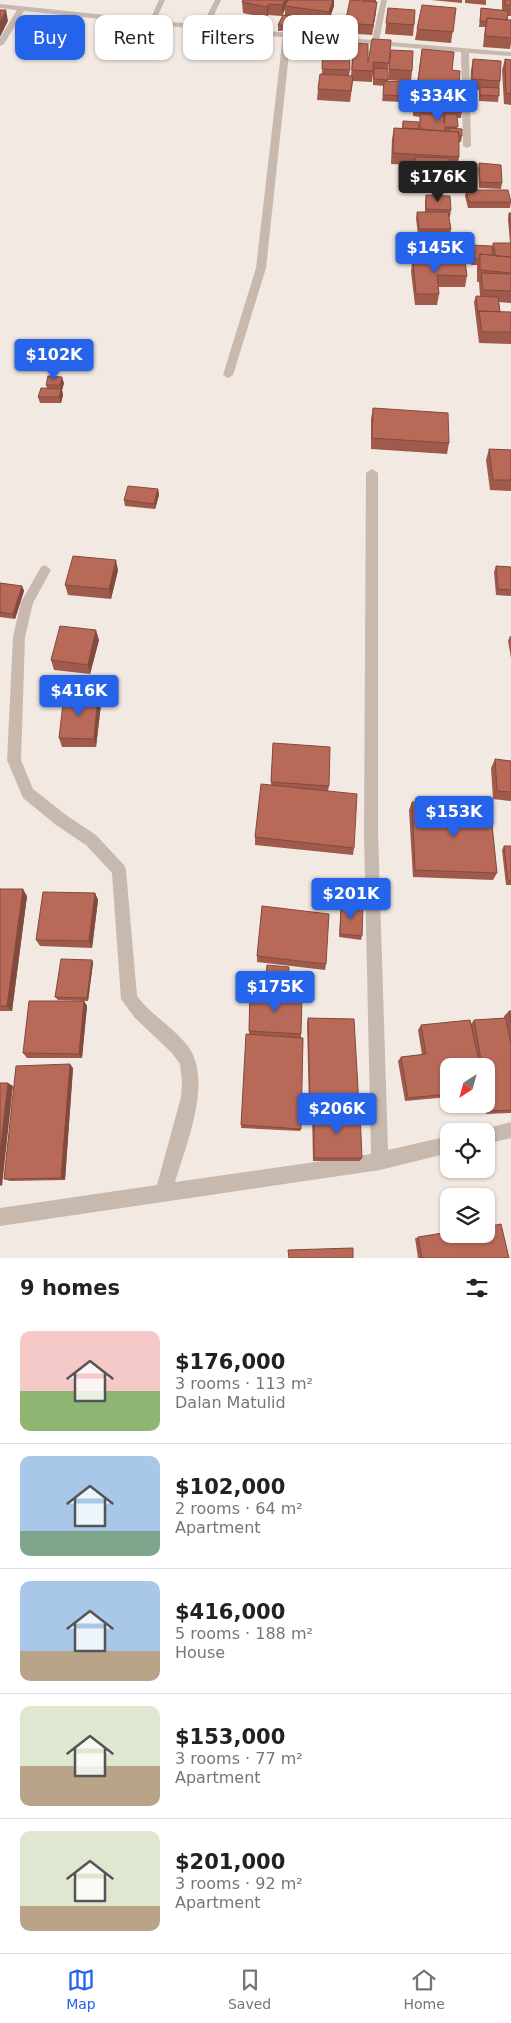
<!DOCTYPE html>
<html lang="en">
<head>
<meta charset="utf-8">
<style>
	body { margin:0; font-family:"DejaVu Sans",sans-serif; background:#f6f6f6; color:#222; height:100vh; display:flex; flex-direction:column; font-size:19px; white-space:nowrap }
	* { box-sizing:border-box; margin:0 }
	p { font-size:16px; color:#767676 }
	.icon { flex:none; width:28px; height:28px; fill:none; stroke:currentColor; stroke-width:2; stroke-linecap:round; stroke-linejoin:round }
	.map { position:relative; height:1258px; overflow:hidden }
	.sheet { display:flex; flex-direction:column; background:#fff; flex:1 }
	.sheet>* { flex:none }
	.guide { position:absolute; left:15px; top:15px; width:481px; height:45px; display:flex; gap:10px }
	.needle { width:32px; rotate:216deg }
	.fabs { position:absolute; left:440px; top:1058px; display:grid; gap:10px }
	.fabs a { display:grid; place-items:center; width:55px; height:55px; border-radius:10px; background:#fff; box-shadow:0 1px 4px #0004; font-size:25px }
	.price { position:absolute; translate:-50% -42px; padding:0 11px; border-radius:5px; background:#2563eb; color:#fff; font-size:16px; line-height:32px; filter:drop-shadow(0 1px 2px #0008) }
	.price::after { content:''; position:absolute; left:50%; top:30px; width:15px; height:11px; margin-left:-8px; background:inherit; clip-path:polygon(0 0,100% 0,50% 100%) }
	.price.selected { background:#222; color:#fff }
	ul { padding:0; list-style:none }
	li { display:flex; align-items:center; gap:15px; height:125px; padding:0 20px }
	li+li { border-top:1px solid #e0e0e0 }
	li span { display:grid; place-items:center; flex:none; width:140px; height:100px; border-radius:10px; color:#555 }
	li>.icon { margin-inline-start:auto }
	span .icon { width:60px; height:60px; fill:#fffc; stroke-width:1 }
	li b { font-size:21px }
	h2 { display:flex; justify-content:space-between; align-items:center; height:60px; padding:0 20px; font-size:21px }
	.tag { padding:0 18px; border-radius:10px; background:#fff; box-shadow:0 1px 4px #0004; font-size:18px; line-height:45px }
	.tag.selected { background:#2563eb; color:#fff }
	.dock { display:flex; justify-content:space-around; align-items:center; height:70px; border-top:1px solid #e0e0e0; background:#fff; font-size:14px; color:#767676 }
	.dock a { display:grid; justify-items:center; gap:2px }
	.dock .selected { color:#2563eb }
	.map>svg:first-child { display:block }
</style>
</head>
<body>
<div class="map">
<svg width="511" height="1258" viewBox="0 0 511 1258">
	<rect width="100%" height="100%" fill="#f1e9e2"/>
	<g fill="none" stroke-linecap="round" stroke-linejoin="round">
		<path fill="#c8b9af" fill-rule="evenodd" d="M159 0H165L154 24H148Z
			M287 33 291 35 266 268 233 375 228 378 223 375 256 268 283 35Z"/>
		<path fill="#c8b9af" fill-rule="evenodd" d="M215 0H221L209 26 372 40 381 0H387L379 41 511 52V56L469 53 471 146 467 148 463 146 461 52 245 34 24 11 4 44 0 46V38L17 10 0 8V4L202 25Z
			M372 469 378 473V832L388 1150 449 1136V1153L380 1170 0 1226V1208L157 1185 181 1097 182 1082 180 1064 172 1053 135 1018 121 999 112 873 86 845 56 825 23 798 7 760 13 637 21 602 41 567 45 565 51 570 33 603 25 637 21 760 33 789 66 815 96 835 124 865 126 870 137 996C151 1015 172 1026 187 1045 214 1079 186 1145 175 1182L371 1154 364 832 366 473Z
			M511 1122V1138L486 1144V1131L480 1130Z"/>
	</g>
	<path fill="#9f5a4c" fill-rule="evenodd" d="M362 0H376V12L372 35 344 33 345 23Z
		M431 0H462V3Z
		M465 0H486V5L465 3Z
		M502 0H511V16H508L507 20H511V43L510 49 483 47 485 27H479L481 8 502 10Z
		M242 2 334 6 328 23 311 21 308 31 293 29V26L291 30 278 31V25L285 15V9L282 16 268 15 267 18 243 13Z
		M388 8 414 25 413 36 385 34Z
		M456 8 451 43 415 40 417 29Z
		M391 40 388 71V81L404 82 402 102 382 101 384 86 373 85V73L372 82 353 81 350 102 317 100 318 89 322 74 323 42 350 70 349 76H351L353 43 368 62Z
		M422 49 452 70 459 85 458 96 462 112 461 118H457V129L462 136 461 142H459V157L457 168H451L452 177 450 188 414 187V165L391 164 392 139 394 128H402L403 121 419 129 420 117 413 116V108L403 107 405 82 417 83ZM445 95H450H447L446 101V105H443Z
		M391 50 412 71 411 82 388 80Z
		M473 59 500 81 498 102 479 101V90H470L471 70Z
		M505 59 511 60V105L504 104 502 70Z
		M479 163 502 183 501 189 479 188 478 169Z
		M466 190 511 202 510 208H468L465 196Z
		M426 195 451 210 450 217H449L451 229 450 236 418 235 416 218 417 212H425V201Z
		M509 213H511V303L499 302 500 312H511V344L479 343 474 302 476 296H480L479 282H477V265H471L470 251 471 245 492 247 493 243H510L508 219Z
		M413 251 460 261 467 276 465 287H438L439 294 437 305H415L411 272Z
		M64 383 62 390 63 395 61 403H40L38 397 47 388 46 385Z
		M373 408 449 443 447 454 371 449V419Z
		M489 449 511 450V491L490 490 486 460Z
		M158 489 159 495 155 509 125 506 124 500Z
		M496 566 511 567V596L496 595 494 572Z
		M118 570 111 599 68 595 65 585Z
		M0 583 22 586 24 591 15 619 0 617Z
		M510 636H511V658L508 641Z
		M99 640 90 674 54 670 51 660Z
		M101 704 96 747H62L59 738Z
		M273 743 329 786 328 791 354 848 353 855 255 845V837L271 785Z
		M495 759 511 761V801L493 799 491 768Z
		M412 802 497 873 493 880 413 877 409 810Z
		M504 846H511V885H506L502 850Z
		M0 889 27 896 12 1011H0Z
		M95 893 98 900 92 948 40 946 36 940Z
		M341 903 362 936 361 940 339 937Z
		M257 956 326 964 325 970 257 962Z
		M92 960 93 963 88 1001 58 1000 55 997Z
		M267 965 288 994 301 1034V1129L300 1131 241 1128 249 1035 250 991 265 992Z
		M84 1001 87 1006 82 1058H27L23 1053Z
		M509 1011H511V1113L486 1114 484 1104H486V1066H449V1097L405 1101 398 1061 401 1057 422 1055 418 1030 421 1025 471 1024 474 1020 504 1018V1016Z
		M308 1018 359 1106 357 1109H309L307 1023Z
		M73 1068 65 1180 10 1181 4 1179Z
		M314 1111 362 1158 360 1161H313L312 1114Z
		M449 1232 509 1258H418L415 1238Z"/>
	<path fill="#824a3e" d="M285 0H289L285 6V9L282 16V5Z
		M333 0H334V6L328 23 329 12Z
		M377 2 376 12 372 35 373 25Z
		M269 4 268 15 267 18V7Z
		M6 10 8 21 0 37V22Z
		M295 16V22L293 23V26L291 30V25Z
		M311 17V23L308 31V25Z
		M62 377 64 383 62 390 63 395 61 403 59 397 61 390 60 385Z
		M158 489 159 495 155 509 154 504Z
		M116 560 118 570 111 599 109 589Z
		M22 586 24 591 15 619 13 614Z
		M96 630 99 640 90 674 88 665Z
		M98 695 101 704 96 747 94 739Z
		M23 889 27 896 12 1011 7 1006Z
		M95 893 98 900 92 948 89 941Z
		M92 960 93 963 88 1001 87 998Z
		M84 1001 87 1006 82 1058 79 1054Z
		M70 1064 73 1068 65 1180 61 1178Z
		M8 1083 13 1086 2 1186 0 1185V1153Z"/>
	<path fill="#b96958" stroke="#824a3e" d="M243 0H285L282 5 269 4 267 7 242 2Z
		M288 0H333L329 12 285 6Z
		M350 0 377 2 373 25 345 23Z
		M505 0H511V5H505Z
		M422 5 456 8 453 32 417 29Z
		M388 8 415 10 414 25 386 23Z
		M481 8 508 11 507 20 487 18V22L480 21Z
		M0 10H6L0 22Z
		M283 15 295 16 291 25H278Z
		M297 15 311 17 308 25 293 23Z
		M487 18 511 20V38L485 36Z
		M372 39 391 40 389 63 373 62V71L352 70 353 43 368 44V62Z
		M323 42 349 43 350 70 322 69Z
		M422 49 454 52 452 70 460 71 459 85 418 82Z
		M391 50 413 51 412 71 389 69Z
		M473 59 501 61 500 81 472 79Z
		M505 59 511 60V94L506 93Z
		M374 68 388 69V80L374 79Z
		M320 74 353 76 351 91 318 89Z
		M384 81 404 82 403 96 383 95Z
		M405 82 445 85 444 98 404 96Z
		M480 87 499 88V96L480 95Z
		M447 95 460 96 462 112 449 111Z
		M414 104 447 106V112L414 110Z
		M420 114 444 115V124L445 114H457L458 127H445V131L420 129Z
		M403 121 419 122V129L403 128Z
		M394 128 459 132V157L393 153Z
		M449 128 462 129V136H459V132L449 131Z
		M415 157 450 158 452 177 416 175Z
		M479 163 501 165 502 183 480 182Z
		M466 190H508L511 202H469Z
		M426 195 450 196 451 210 426 209Z
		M417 212H448L451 229H419Z
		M509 213H511V226H510Z
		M493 243H511V257L496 256Z
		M471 245 492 246 493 255 480 254 479 259H472Z
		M413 251H458L460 261 415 260Z
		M480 254 511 257V273L480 270Z
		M413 260 465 261 467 276 437 275 439 294H416Z
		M481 273 511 274V291L483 290Z
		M476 296 498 297 500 312 479 311 478 314Z
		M479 311 511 312V332H482Z
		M48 376 62 377 60 385H46Z
		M41 388 61 389 59 397H38Z
		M373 408 448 413 449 443 372 438Z
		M489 449 511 450V480H493Z
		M128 486 158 489 154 504 124 500Z
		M73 556 116 560 109 589 65 585Z
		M496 566 511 567V590L498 589Z
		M0 583 22 586 13 614 0 612Z
		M60 626 96 630 88 665 51 660Z
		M64 695H98L94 739 59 738Z
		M273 743 330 747 329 786 271 782Z
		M495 759 511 761V792L497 791Z
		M261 784 357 794 354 848 255 837Z
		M412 802 490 805 497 873 415 870Z
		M504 846H511V881H508Z
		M0 889H23L7 1006H0Z
		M43 892 95 893 89 941 36 940Z
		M341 903 363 906 362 936 340 934Z
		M262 906 329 914 326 964 257 956Z
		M61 959 92 960 87 998 55 997Z
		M267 965 289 967 288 993 265 992Z
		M250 991 302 995 301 1034 249 1031Z
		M29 1001H84L79 1054 23 1053Z
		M509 1011H511V1023Z
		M308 1018 354 1019 359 1106H310Z
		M506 1018 511 1045V1110L490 1111 486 1088V1066H482L474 1020Z
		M470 1020 480 1066H449V1094L408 1098 401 1057 426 1054 421 1025Z
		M246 1034 303 1038 301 1129 241 1125Z
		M70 1064 61 1178 4 1179 16 1066Z
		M0 1083H8L0 1153Z
		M314 1111 360 1112 362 1158H314Z
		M501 1224 509 1258H422L418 1237 449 1232V1234H486V1227Z
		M353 1248V1258H289L288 1250Z"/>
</svg>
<div class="fabs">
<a><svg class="needle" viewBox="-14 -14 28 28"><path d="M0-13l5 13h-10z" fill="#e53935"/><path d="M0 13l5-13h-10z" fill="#767676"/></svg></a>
<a><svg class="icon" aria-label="locate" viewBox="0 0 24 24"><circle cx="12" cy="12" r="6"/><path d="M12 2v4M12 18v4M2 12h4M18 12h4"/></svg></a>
<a><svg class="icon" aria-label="layers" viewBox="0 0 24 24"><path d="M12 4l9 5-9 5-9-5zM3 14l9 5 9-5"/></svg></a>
</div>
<b class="price" style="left:438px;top:122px">$334K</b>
<b class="price selected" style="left:438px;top:203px">$176K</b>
<b class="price" style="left:435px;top:274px">$145K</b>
<b class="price" style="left:54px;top:381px">$102K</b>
<b class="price" style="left:79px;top:717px">$416K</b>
<b class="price" style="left:454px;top:838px">$153K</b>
<b class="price" style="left:351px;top:920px">$201K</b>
<b class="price" style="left:275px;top:1013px">$175K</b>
<b class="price" style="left:337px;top:1135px">$206K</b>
<div class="guide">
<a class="tag selected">Buy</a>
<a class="tag">Rent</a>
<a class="tag">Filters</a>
<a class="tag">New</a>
</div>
</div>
<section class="sheet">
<h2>9 homes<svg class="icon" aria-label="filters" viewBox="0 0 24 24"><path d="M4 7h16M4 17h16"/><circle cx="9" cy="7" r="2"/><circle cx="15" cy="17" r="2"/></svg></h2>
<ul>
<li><span style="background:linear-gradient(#f6c9c9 60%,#8fb573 0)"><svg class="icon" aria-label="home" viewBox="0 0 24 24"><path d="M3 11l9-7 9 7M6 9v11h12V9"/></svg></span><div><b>$176,000</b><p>3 rooms · 113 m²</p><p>Dalan Matulid</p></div></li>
<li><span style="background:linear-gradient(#a9c7e8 75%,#7fa58c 0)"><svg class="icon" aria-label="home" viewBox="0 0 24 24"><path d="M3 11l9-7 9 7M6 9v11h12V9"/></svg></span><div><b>$102,000</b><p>2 rooms · 64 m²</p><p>Apartment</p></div></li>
<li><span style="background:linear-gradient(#a9c7e8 70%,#b9a48a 0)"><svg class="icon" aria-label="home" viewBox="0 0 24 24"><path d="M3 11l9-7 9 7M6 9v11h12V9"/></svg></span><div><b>$416,000</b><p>5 rooms · 188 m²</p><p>House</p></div></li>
<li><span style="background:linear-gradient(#dfe7d0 60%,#b9a48a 0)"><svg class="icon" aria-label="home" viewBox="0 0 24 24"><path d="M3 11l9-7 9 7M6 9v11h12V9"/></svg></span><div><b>$153,000</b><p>3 rooms · 77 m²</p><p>Apartment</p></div></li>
<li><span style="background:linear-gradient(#dfe7d0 75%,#b9a48a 0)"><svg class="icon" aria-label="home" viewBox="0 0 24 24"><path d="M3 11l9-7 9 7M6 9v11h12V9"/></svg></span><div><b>$201,000</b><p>3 rooms · 92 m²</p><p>Apartment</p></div></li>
</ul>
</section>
<nav class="dock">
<a class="selected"><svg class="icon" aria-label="map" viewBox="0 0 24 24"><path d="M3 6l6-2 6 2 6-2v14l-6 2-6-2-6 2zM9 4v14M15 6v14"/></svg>Map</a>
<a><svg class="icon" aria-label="saved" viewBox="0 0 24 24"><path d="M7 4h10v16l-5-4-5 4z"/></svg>Saved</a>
<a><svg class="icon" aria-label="home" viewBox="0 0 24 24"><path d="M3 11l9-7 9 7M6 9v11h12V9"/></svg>Home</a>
</nav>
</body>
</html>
